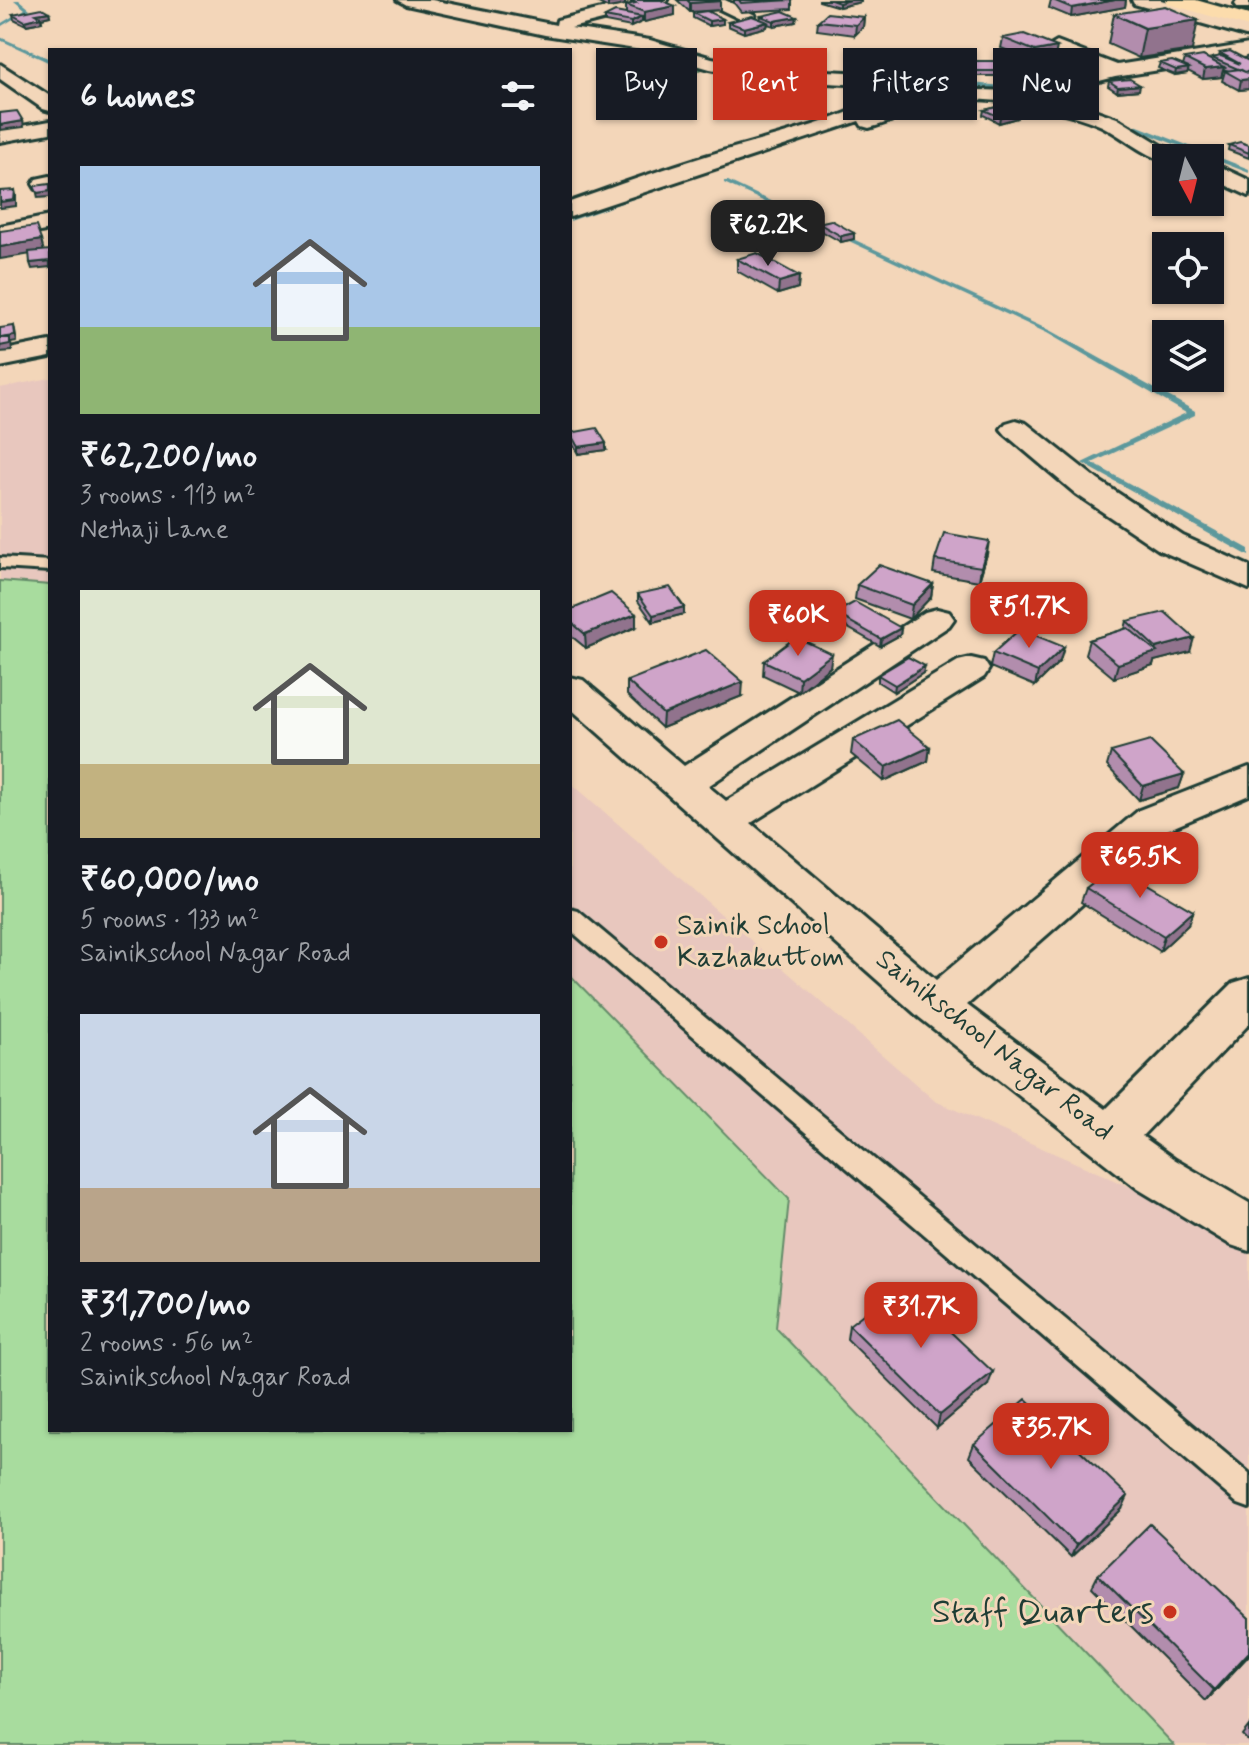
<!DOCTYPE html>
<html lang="en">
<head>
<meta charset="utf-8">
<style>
	body { margin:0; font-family:Mynerve,sans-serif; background:#20242c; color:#f1f3f6; height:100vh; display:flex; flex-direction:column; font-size:30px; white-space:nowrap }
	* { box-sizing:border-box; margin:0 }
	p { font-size:26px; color:#9ea1a6 }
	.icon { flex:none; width:44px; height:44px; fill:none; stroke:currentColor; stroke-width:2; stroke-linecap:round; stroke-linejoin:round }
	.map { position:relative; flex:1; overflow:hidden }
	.panel { position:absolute; left:48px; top:48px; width:524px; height:1384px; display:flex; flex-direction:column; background:#171b24; border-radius:0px; box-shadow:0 2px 6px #0004 }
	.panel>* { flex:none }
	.guide { position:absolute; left:596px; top:48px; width:532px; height:72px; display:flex; gap:16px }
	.needle { width:52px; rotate:173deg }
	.buttons { position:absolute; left:1152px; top:144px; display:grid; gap:16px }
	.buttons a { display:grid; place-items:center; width:72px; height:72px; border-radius:0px; background:#171b24; box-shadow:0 2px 6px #0004; font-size:40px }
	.price { position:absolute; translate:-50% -68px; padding:0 18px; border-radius:16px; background:#c8321e; color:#fff; font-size:26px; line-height:52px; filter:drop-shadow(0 2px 4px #0008) }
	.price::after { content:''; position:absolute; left:50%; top:48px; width:24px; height:18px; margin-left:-12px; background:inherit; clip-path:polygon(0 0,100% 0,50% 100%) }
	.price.current { background:#222; color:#fff }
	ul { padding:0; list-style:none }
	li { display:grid; align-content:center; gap:16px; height:424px; padding:0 32px }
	li span { display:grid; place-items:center; height:248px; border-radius:0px; color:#555 }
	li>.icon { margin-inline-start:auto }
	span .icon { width:144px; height:144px; fill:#fffc; stroke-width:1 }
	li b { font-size:34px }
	h2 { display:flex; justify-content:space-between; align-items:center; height:96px; padding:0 32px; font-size:34px }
	.chip { padding:0 28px; border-radius:0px; background:#171b24; box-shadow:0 2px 6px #0004; font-size:28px; line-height:72px }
	.chip.current { background:#c8321e; color:#fff }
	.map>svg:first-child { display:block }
</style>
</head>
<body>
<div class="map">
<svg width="1249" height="1745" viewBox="0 0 1249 1745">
	<rect width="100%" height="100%" fill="#f3d6b9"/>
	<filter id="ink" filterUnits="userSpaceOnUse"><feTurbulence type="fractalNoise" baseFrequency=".0125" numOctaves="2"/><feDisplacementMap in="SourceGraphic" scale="16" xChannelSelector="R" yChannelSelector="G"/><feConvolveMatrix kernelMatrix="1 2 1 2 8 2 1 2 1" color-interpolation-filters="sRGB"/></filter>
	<g filter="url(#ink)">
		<path fill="#e8c7be" d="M50 378V1430H570V782L935 1101 1249 1239V1745H0V388Z"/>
		<path fill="#a8dc9e" stroke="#648c69" stroke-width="2" d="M652 54 709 66 665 85 613 74Z
			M0 581 50 585V1430H570V975L789 1199 776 1328 1174 1745H0Z"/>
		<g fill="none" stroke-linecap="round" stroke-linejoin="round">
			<path fill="#5c989c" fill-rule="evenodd" d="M14 0H19L30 9 0 27V24L25 9Z
				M0 37 50 59V63L0 40Z
				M781 68H813L816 70 813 72 783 71Z
				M866 73 1045 90 1249 169V173L1042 93 864 76Z
				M942 84 944 87 922 95 917 94Z
				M798 139 803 140 570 221V217Z
				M724 181H728L1051 331 1195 411V415L1092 463 1249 549V556L1082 463 1186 413 1047 333 724 183Z"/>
			<g stroke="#1f3d34" stroke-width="6">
				<path id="lane" d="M0 558 50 561V571L0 568Z
					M570 909 578 911 1249 1473V1508L1238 1504 570 930Z"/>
			</g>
			<g stroke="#1f3d34" stroke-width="6">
				<path id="street" d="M397 0H432L556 25 557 20 638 0H668L665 4 571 28 650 40 712 58 768 68 866 73 905 83 908 87 892 106 943 89 1015 91 1095 70 1050 52 1047 48 1057 42 1117 65 1249 44V56L1115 77 1040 96 1083 106 1117 118 1163 146 1185 153 1188 158H1166V162C1141 154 1124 137 1102 126 1065 109 984 94 945 101 919 106 895 122 869 128L862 126 859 121 570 217V202C616 186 662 169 709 155 750 142 860 118 886 90L866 85 768 80 710 69 648 51 545 35 406 5Z
					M701 0H725L755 15 746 20 740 19Z
					M1238 0H1249V8H1238L1235 4Z
					M0 64 50 96V111L43 109 0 79Z
					M50 121V133L0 142V130Z
					M1210 162 1249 180V196L1210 178Z
					M50 176V190L36 189 33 184 36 179Z
					M50 216V230L0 240V226Z
					M50 341V357L0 367V351Z
					M1016 420 1026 423 1098 480 1183 536 1249 566V589L1159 550 1076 494 1006 435 1001 429 1006 423Z
					M937 609 949 612 954 619 949 626 708 786 726 801 958 661 971 658 984 661 989 669 984 677 751 823 936 980 1139 810 1249 767V795L1167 830 967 1005 1106 1109 1233 983 1249 978V1024L1142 1136 1174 1159 1249 1203V1251L1231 1245 1138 1189 920 1018 570 708V677L583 680 684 766 925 612Z"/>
			</g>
			<g stroke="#1f3d34" stroke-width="6">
				<path id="secondary" d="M1132 0H1161L1249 25V37L1134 4Z"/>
			</g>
			<g stroke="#1f3d34" stroke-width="6">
				<path id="highway" d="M1166 0H1196L1249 15V27L1168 4Z"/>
			</g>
			<use href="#lane" fill="#f3d6b9" fill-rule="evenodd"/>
			<use href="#street" fill="#f3d6b9" fill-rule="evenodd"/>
			<use href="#secondary" fill="#f3d6b9" fill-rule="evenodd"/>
			<use href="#highway" fill="#fcdcac" fill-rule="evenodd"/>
		</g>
		<path fill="#b28dad" stroke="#1f3d34" stroke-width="2" d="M593 0H624L625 5 608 8Z
			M677 0H719L720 10 707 11 723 19V24L709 26 693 18V13L705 11 690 12Z
			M734 0H792V9L741 12 734 3Z
			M819 0H861V2L839 7 819 1Z
			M1051 0H1126L1125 7 1071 17 1049 8Z
			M631 1 675 6V15L644 22 642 21 631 27 605 22V17L626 14V5L631 4Z
			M49 12 50 16 41 18 42 22 26 25 14 19 13 14Z
			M1114 14 1192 50 1139 58 1108 44Z
			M761 16 796 22 774 26 768 24 767 27 744 33 728 26V22L760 20Z
			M864 17 863 27 855 35 817 30 818 21Z
			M1003 38 1055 55 1080 65 1078 75 1060 79 1031 66 1032 60 1001 48Z
			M1220 53 1245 59 1246 57 1249 56V89L1239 90 1222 81 1225 71H1229L1223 69 1221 77 1203 79 1188 71 1187 73 1175 75 1158 68 1160 63 1183 66 1185 59 1211 60 1212 58 1219 57Z
			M971 61 1011 71V76H975L970 66Z
			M1109 81 1139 90 1117 92 1108 86Z
			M998 104 1028 105 1027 111 1018 114 1017 118 999 123 983 115 984 110 998 107Z
			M1229 145H1249V158L1228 150Z
			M818 223 854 233V239L841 242 818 229Z
			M737 259 799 276 798 288 778 294 737 271Z
			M570 432 606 450 578 454 570 439Z
			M987 554 979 581 933 573 935 560Z
			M933 584 931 597 910 619 855 599 857 585Z
			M638 594 684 607V614L653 622 638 601Z
			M570 610 636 627 586 648 570 635Z
			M835 613 901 628 900 635 880 646 834 620Z
			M1127 621 1190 652 1154 661 1153 665 1114 678 1085 654 1089 640 1125 629Z
			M1064 647 1060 661 1035 686 990 667 993 653Z
			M764 661 830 667 799 692 763 675Z
			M923 673 894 692 878 682V675Z
			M627 681 742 696 662 728 627 695Z
			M853 740 930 747 928 761 884 781 851 754Z
			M1111 752 1184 774 1179 788 1139 800 1107 766Z
			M1086 888 1188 925 1160 951 1081 902Z
			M849 1325 988 1385 937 1428 847 1339Z
			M974 1444 1122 1509 1071 1557 969 1457Z
			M1098 1575 1249 1618V1655L1206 1701 1092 1587Z
			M1249 1726V1742L1242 1735Z"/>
		<path fill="#91738d" stroke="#1f3d34" stroke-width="2" d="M850 0H861V2L839 7V3Z
			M1115 0H1126L1125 7 1071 17 1072 8Z
			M625 1V5L608 8V3Z
			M720 1V10L690 12V3Z
			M675 6V15L644 22V12Z
			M49 12 50 16 41 18 42 22 26 25 25 21 36 14Z
			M642 17V22L631 27V22Z
			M797 17 796 22 774 26V21Z
			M864 17 863 27 855 35 856 25Z
			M723 19V24L709 26V21Z
			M1198 20 1192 50 1139 58 1145 28Z
			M768 22 767 27 744 33V28Z
			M1057 47 1055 57H1034L1035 51Z
			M1080 65 1078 75 1060 79 1062 69Z
			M1224 67 1221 77 1203 79 1205 69Z
			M1189 68 1187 73 1175 75 1176 70Z
			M1249 79V89L1239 90 1241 80Z
			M1140 85 1139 90 1117 92 1118 87Z
			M1028 105 1027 111 1018 114 1017 118 999 123 1000 117 1012 111Z
			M23 121 24 127 0 130V125Z
			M15 190 16 195V206L0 208V202Z
			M50 191V197L38 198 37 193Z
			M854 233V239L841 242V236Z
			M41 240 44 252 0 259V247Z
			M50 261V267L32 269 30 263Z
			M799 276 798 288 778 294 779 282Z
			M14 326 17 342 11 343 12 351 0 352V338Z
			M606 443V450L578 454V447Z
			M989 541 987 554 979 581 981 567Z
			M933 584 931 597 910 619 912 605Z
			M684 607V614L653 622V615Z
			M636 614V627L586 648 585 634Z
			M901 628 900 635 880 646 881 639Z
			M1194 638 1190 652 1154 661 1153 665 1114 678 1118 664 1155 652 1156 648Z
			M1064 647 1060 661 1035 686 1038 672Z
			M832 654 830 667 799 692 800 678Z
			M925 666 923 673 894 692 895 685Z
			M743 682 742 696 662 728 663 714Z
			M930 747 928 761 884 781 886 767Z
			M1184 774 1179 788 1139 800 1143 786Z
			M1193 911 1188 925 1160 951 1164 936Z
			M993 1372 988 1385 937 1428 940 1415Z
			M1128 1496 1122 1509 1071 1557 1076 1545Z
			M1249 1652V1655L1206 1701 1214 1690Z"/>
		<path fill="#cfa4c9" stroke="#1f3d34" stroke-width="2" d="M602 0H624L625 1 608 3Z
			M635 0H661L675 6 644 12 626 5 636 3 631 1Z
			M687 0H719L720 1 690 3Z
			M739 0H792L741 3Z
			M831 0H850L839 3Z
			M1053 0H1115L1072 8Z
			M1165 6 1198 20 1145 28 1114 14Z
			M42 8 49 12 36 14 41 17 25 21 13 14Z
			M707 11 723 19 709 21 693 13Z
			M783 11 797 17 774 21 761 16Z
			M615 12 642 17 631 22 605 17Z
			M827 13 864 17 856 25 818 21Z
			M752 16 768 22 744 28 728 22Z
			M1024 34 1057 47 1035 51 1003 38Z
			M1230 51 1249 61V71L1245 72 1212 58 1221 56 1240 64 1220 53Z
			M1049 53 1080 65 1062 69 1032 57Z
			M1203 56 1224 67 1205 69 1185 59Z
			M971 61H1005L1011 71H976Z
			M1172 61 1189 68 1176 70 1160 63Z
			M1240 69 1249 74V79L1241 80 1225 71Z
			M1130 79 1140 85 1118 87 1109 81Z
			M1012 100 1028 105 1012 111 1018 113 1000 117 984 110 1002 106 998 104Z
			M17 111 23 121 0 125V113Z
			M1240 142 1249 145V153L1229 145Z
			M50 184V191L37 193 34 186Z
			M15 190 14 200 0 202V191Z
			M831 220 854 233 841 236 818 223Z
			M36 226 41 240 0 247V231Z
			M50 250V261L30 263 29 252Z
			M757 253 799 276 779 282 737 259Z
			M14 326 15 336 0 338V328Z
			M0 338H10V344L0 346Z
			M597 428 606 443 578 447 570 433Z
			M944 533 989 541 981 567 935 560Z
			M879 565 933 584 912 605 857 585Z
			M670 587 684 607 653 615 638 594Z
			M611 593 636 614 585 634 570 621V610Z
			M855 602 901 628 881 639 835 613Z
			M1165 612 1194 638 1156 648 1127 621Z
			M1128 628 1157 652 1118 664 1089 640Z
			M1020 629 1064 647 1038 672 993 653Z
			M796 637 832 654 800 678 764 661Z
			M706 650 743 682 663 714 627 681Z
			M908 657 925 666 895 685 878 675Z
			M897 720 930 747 886 767 853 740Z
			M1150 741 1184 774 1143 786 1111 752Z
			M1115 865 1193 911 1164 936 1086 888Z
			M901 1285 993 1372 940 1415 849 1325Z
			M1026 1399 1128 1496 1076 1545 974 1444Z
			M1150 1524 1249 1618V1652L1214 1690 1098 1575Z"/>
	</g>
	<g fill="#c8321e" stroke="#f3d6b9" stroke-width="3">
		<circle cx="661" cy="942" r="8"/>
		<circle cx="1170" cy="1612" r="8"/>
	</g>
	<g text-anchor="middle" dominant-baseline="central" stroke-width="6" stroke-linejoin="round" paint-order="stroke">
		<g font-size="28" fill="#1f3d34" stroke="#f3d6b9" text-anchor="start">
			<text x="677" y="926">Sainik School<tspan x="677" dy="32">Kazhakuttom</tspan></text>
		</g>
		<g font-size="28" fill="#1f3d34" stroke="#f3d6b9">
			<text transform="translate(994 1046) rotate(38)">Sainikschool Nagar Road</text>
		</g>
		<g font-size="34" fill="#1f3d34" stroke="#f3d6b9" text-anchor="end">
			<text x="1154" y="1612">Staff Quarters</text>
		</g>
	</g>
</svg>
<div class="buttons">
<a><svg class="needle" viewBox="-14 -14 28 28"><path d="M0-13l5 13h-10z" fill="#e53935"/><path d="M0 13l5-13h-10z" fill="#9ea1a6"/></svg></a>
<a><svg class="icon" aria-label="locate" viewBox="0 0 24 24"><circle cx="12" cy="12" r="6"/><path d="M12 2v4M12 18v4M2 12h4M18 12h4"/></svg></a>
<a><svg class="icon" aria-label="layers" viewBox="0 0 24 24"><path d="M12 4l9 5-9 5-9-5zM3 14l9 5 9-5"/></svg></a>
</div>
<b class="price current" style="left:768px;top:268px">₹62.2K</b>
<b class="price" style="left:1029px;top:650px">₹51.7K</b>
<b class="price" style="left:798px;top:658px">₹60K</b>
<b class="price" style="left:1140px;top:900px">₹65.5K</b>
<b class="price" style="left:921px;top:1350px">₹31.7K</b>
<b class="price" style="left:1051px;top:1471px">₹35.7K</b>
<div class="guide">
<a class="chip">Buy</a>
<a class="chip current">Rent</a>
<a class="chip">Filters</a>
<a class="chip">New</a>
</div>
<section class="panel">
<h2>6 homes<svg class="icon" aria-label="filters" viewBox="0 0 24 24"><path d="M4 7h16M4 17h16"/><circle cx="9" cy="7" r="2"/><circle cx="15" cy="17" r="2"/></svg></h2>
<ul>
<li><span style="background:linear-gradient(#a9c7e8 65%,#8fb573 0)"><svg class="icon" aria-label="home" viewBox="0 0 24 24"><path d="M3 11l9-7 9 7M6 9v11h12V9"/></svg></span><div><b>₹62,200/mo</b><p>3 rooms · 113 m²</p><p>Nethaji Lane</p></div></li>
<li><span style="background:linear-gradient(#dfe7d0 70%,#c2b280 0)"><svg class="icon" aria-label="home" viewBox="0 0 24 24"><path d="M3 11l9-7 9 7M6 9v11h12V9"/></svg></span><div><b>₹60,000/mo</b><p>5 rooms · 133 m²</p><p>Sainikschool Nagar Road</p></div></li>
<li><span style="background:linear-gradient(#c9d6e8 70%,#b9a48a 0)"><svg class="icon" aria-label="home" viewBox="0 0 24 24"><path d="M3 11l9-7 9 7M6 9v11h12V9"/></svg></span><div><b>₹31,700/mo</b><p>2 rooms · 56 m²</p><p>Sainikschool Nagar Road</p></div></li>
</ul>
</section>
</div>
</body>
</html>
